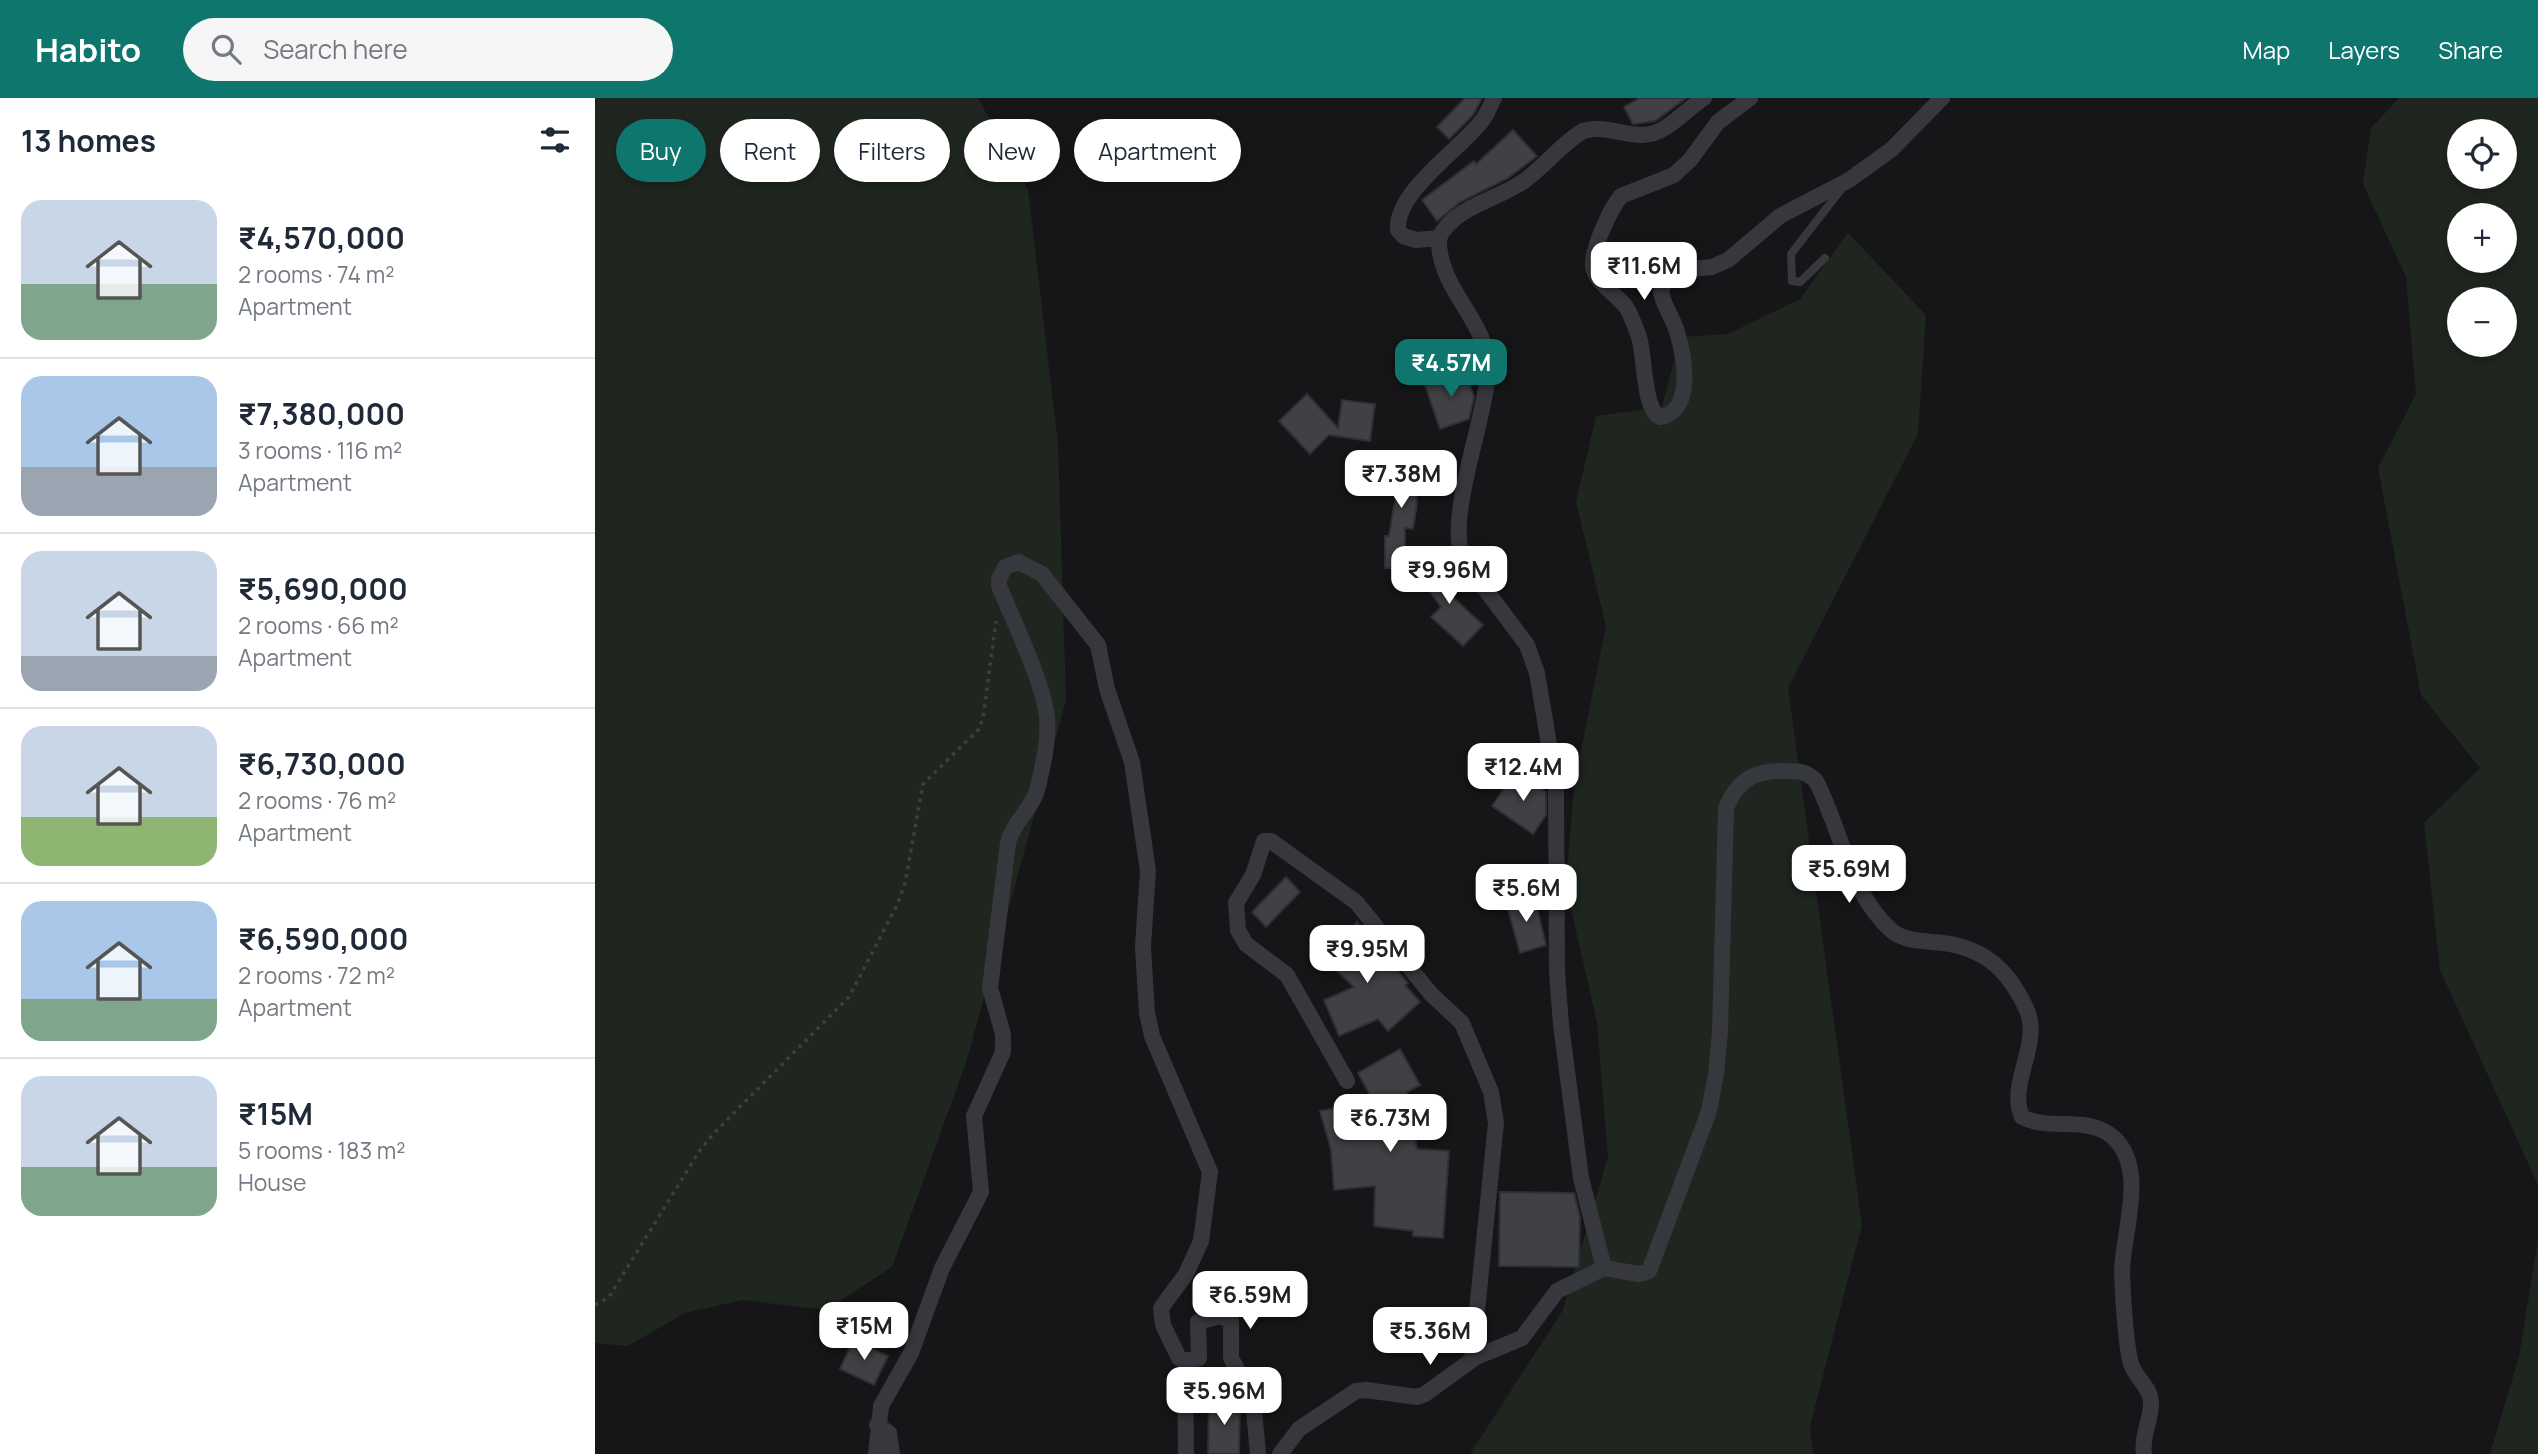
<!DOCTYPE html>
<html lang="en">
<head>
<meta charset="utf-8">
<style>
	body { margin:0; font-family:Manrope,sans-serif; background:#f6f6f7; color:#1f2937; height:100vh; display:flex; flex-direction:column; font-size:26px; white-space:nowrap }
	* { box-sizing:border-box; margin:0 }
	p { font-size:23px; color:#747a83 }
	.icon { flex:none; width:38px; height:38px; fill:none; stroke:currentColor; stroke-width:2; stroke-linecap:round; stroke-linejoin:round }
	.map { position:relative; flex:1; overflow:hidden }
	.side { display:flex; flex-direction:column; background:#fff; width:595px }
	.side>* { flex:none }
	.banner { position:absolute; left:21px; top:21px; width:665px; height:63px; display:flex; gap:14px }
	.controls { position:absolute; left:1852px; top:21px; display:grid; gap:14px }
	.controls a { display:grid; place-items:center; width:70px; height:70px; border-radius:50%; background:#fff; box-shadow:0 4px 10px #0003; font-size:35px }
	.price { position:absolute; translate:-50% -60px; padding:0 16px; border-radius:14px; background:#fff; color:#222; font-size:23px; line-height:46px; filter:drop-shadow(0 2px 4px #0008) }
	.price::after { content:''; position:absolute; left:50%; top:42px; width:21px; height:16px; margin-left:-10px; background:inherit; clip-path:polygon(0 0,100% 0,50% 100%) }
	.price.current { background:#0f766e; color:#fff }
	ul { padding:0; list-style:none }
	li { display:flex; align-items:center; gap:21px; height:175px; padding:0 21px }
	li+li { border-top:2px solid #e0e1e3 }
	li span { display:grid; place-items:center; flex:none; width:196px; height:140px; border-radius:21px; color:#555 }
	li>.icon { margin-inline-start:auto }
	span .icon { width:84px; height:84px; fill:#fffc; stroke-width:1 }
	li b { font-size:30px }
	h2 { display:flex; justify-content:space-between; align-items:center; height:84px; padding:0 21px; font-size:30px }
	.tag { padding:0 24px; border-radius:32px; background:#fff; box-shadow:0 4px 10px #0003; font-size:24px; line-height:63px }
	.tag.current { background:#0f766e; color:#fff }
	header { display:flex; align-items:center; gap:42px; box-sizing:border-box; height:98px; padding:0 35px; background:#0f766e; color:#fff }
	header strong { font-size:33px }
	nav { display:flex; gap:38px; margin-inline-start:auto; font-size:24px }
	.search { width:490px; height:63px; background:#f6f6f7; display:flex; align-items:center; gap:18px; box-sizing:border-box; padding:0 24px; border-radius:38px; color:#747a83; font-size:26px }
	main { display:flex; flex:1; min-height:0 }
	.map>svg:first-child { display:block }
</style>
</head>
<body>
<header>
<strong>Habito</strong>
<div class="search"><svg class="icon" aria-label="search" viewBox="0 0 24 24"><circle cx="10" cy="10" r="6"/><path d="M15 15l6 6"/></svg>Search here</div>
<nav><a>Map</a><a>Layers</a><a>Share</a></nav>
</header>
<main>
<section class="side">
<h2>13 homes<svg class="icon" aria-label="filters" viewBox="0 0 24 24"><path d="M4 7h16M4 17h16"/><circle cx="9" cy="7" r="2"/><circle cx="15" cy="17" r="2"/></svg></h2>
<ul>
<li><span style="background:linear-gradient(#c9d6e8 60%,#7fa58c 0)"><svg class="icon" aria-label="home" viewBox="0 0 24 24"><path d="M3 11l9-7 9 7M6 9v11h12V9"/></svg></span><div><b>₹4,570,000</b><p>2 rooms · 74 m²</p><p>Apartment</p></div></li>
<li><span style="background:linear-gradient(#a9c7e8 65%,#9aa5b1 0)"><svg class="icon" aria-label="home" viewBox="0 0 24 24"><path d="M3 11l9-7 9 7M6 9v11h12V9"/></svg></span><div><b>₹7,380,000</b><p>3 rooms · 116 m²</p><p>Apartment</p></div></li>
<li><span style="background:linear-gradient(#c9d6e8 75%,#9aa5b1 0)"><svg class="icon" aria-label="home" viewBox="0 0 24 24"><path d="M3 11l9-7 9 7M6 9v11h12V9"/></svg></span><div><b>₹5,690,000</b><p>2 rooms · 66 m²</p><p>Apartment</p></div></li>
<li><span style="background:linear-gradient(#c9d6e8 65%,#8fb573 0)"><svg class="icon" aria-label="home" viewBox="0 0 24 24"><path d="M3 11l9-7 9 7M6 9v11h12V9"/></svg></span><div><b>₹6,730,000</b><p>2 rooms · 76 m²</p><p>Apartment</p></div></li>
<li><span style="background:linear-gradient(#a9c7e8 70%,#7fa58c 0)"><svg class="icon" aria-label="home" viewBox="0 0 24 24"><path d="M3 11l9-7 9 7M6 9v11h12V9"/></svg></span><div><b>₹6,590,000</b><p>2 rooms · 72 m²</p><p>Apartment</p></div></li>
<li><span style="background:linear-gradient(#c9d6e8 65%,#7fa58c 0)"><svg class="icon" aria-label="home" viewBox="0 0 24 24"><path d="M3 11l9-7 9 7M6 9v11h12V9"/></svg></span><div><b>₹15M</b><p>5 rooms · 183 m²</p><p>House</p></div></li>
</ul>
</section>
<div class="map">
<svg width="1943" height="1356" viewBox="0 0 1943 1356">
	<rect width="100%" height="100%" fill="#161618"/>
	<path fill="#1e261f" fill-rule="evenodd" d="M0 0H383L433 91 463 346 471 602 371 965 297 1169 231 1212 147 1202 90 1215 33 1248 0 1245Z
		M1804 0H1943V1087L1845 872 1829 725 1885 670 1826 597 1783 370 1821 296 1811 179 1768 86 1776 30ZM1909 33V79H1864V33ZM1909 117V163H1864V117ZM1909 201V247H1864V201Z
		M1253 135 1331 217 1323 336 1193 590 1267 1127 1215 1328 1218 1356H875L968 1212 1013 1059 1002 924 971 789 979 688 1011 528 981 404 1001 318 1067 309 1085 239 1133 236 1205 201Z
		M1943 1142V1356H1895L1924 1259Z"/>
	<path fill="#404145" stroke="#303034" stroke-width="2" d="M870 0H887L878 17 854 41 842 29Z
		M1045 0H1091L1060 23 1038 26 1029 9Z
		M918 32 942 58 913 80 865 104 842 123 827 102 879 63 881 66Z
		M870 273 879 299 874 321 845 331 830 287Z
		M712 296 743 330 747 302 780 306 775 343 734 337 715 356 684 323Z
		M819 357 822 405 818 431 810 430V471L790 470V438H794L801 395H797L795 359Z
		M847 466 860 483 849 491 888 527 868 548 836 519 846 509 820 474 826 469 833 476Z
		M920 674 951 694V717L938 736 897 708Z
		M691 779 705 794 671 829 657 814Z
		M939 797 951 847 925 855 911 804Z
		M762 824 813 885 810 887 825 904 793 933 783 921 744 938 729 902 759 889 729 861Z
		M805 951 825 987 812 994 822 1051 854 1053 848 1140 818 1138V1133L779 1128 780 1088 739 1092 736 1052 725 1013 747 1009 750 1027 787 1020 763 975Z
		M905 1094 979 1095 985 1119 984 1169 904 1168Z
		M258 1242 293 1258 279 1287 245 1271Z
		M614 1302H645L644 1356H613Z"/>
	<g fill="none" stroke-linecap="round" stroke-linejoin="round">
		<path stroke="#3d3f44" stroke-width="3.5" stroke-dasharray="3.5 5" stroke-linecap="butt" d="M0 1207 14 1199 105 1052 120 1034 254 899 303 805 310 785 328 686 384 631 388 620 401 523"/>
		<path stroke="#37383d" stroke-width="8" d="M1230 160 1205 184 1197 183 1196 156 1248 89"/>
		<path stroke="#37383d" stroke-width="16" d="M1155 0 1123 24 1095 62 1079 77 1026 98C1015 111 997 151 998 168 999 184 1022 196 1031 209 1037 218 1040 229 1044 239 1050 257 1048 312 1065 319 1099 314 1090 260 1082 234 1078 220 1069 209 1066 194L1072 177 1082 172 1117 169 1133 162 1185 118 1254 82 1297 51 1347 0
			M844 140 821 142 808 138 803 132C800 94 864 52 886 24 892 17 895 8 899 0
			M752 983 692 877 651 846 643 832 641 805 658 777 669 743H676L761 804 836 896 867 925 896 994 901 1025 877 1262
			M1009 1170 1044 1176 1054 1173 1114 1013 1121 976 1125 934 1131 710C1143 681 1160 672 1191 673 1204 673 1211 673 1221 683 1246 731 1255 797 1297 833 1308 842 1324 843 1338 844 1384 847 1411 867 1431 910 1448 945 1412 985 1427 1019 1456 1034 1493 1016 1519 1040 1553 1072 1527 1136 1527 1175 1528 1198 1530 1244 1536 1266 1540 1279 1555 1289 1556 1303 1557 1321 1546 1337 1549 1356
			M590 1263 591 1356
			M282 1327 294 1335 297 1356
			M281 1356 286 1308 316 1255 347 1170 386 1094 379 1018 408 954V936L395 890 413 745C418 723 438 711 443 689 448 667 454 642 452 620 449 586 418 522 404 488V481L410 469 424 464 447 476 503 547 512 591 537 664 553 773 548 848 552 915 557 938 615 1074 606 1143 591 1176 566 1210 568 1227 584 1260 590 1263 604 1260 603 1224 625 1218 636 1223V1260L658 1301 663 1356
			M685 1356 704 1331 761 1293 771 1292 822 1299 830 1296 881 1259 927 1240 962 1193 1009 1170 986 1080 966 927 962 874 961 688 942 575 932 547 869 463C849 423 891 321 893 274 895 223 842 192 844 140 859 108 903 102 929 83 950 68 966 46 988 33 1008 27 1028 37 1048 37 1071 37 1091 11 1109 0"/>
	</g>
</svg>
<div class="controls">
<a><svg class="icon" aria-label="locate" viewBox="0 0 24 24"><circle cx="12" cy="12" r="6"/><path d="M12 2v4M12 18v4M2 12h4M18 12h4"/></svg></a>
<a>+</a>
<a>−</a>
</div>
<b class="price" style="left:1049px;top:204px">₹11.6M</b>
<b class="price current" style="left:856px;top:301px">₹4.57M</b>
<b class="price" style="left:806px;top:412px">₹7.38M</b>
<b class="price" style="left:854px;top:508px">₹9.96M</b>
<b class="price" style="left:928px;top:705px">₹12.4M</b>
<b class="price" style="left:1254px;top:807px">₹5.69M</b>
<b class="price" style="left:931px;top:826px">₹5.6M</b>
<b class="price" style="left:772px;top:887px">₹9.95M</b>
<b class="price" style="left:795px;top:1056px">₹6.73M</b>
<b class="price" style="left:655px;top:1233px">₹6.59M</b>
<b class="price" style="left:269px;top:1264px">₹15M</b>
<b class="price" style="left:835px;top:1269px">₹5.36M</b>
<b class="price" style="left:629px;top:1329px">₹5.96M</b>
<div class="banner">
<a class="tag current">Buy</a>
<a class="tag">Rent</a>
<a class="tag">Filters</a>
<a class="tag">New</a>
<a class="tag">Apartment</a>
</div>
</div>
</main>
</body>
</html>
